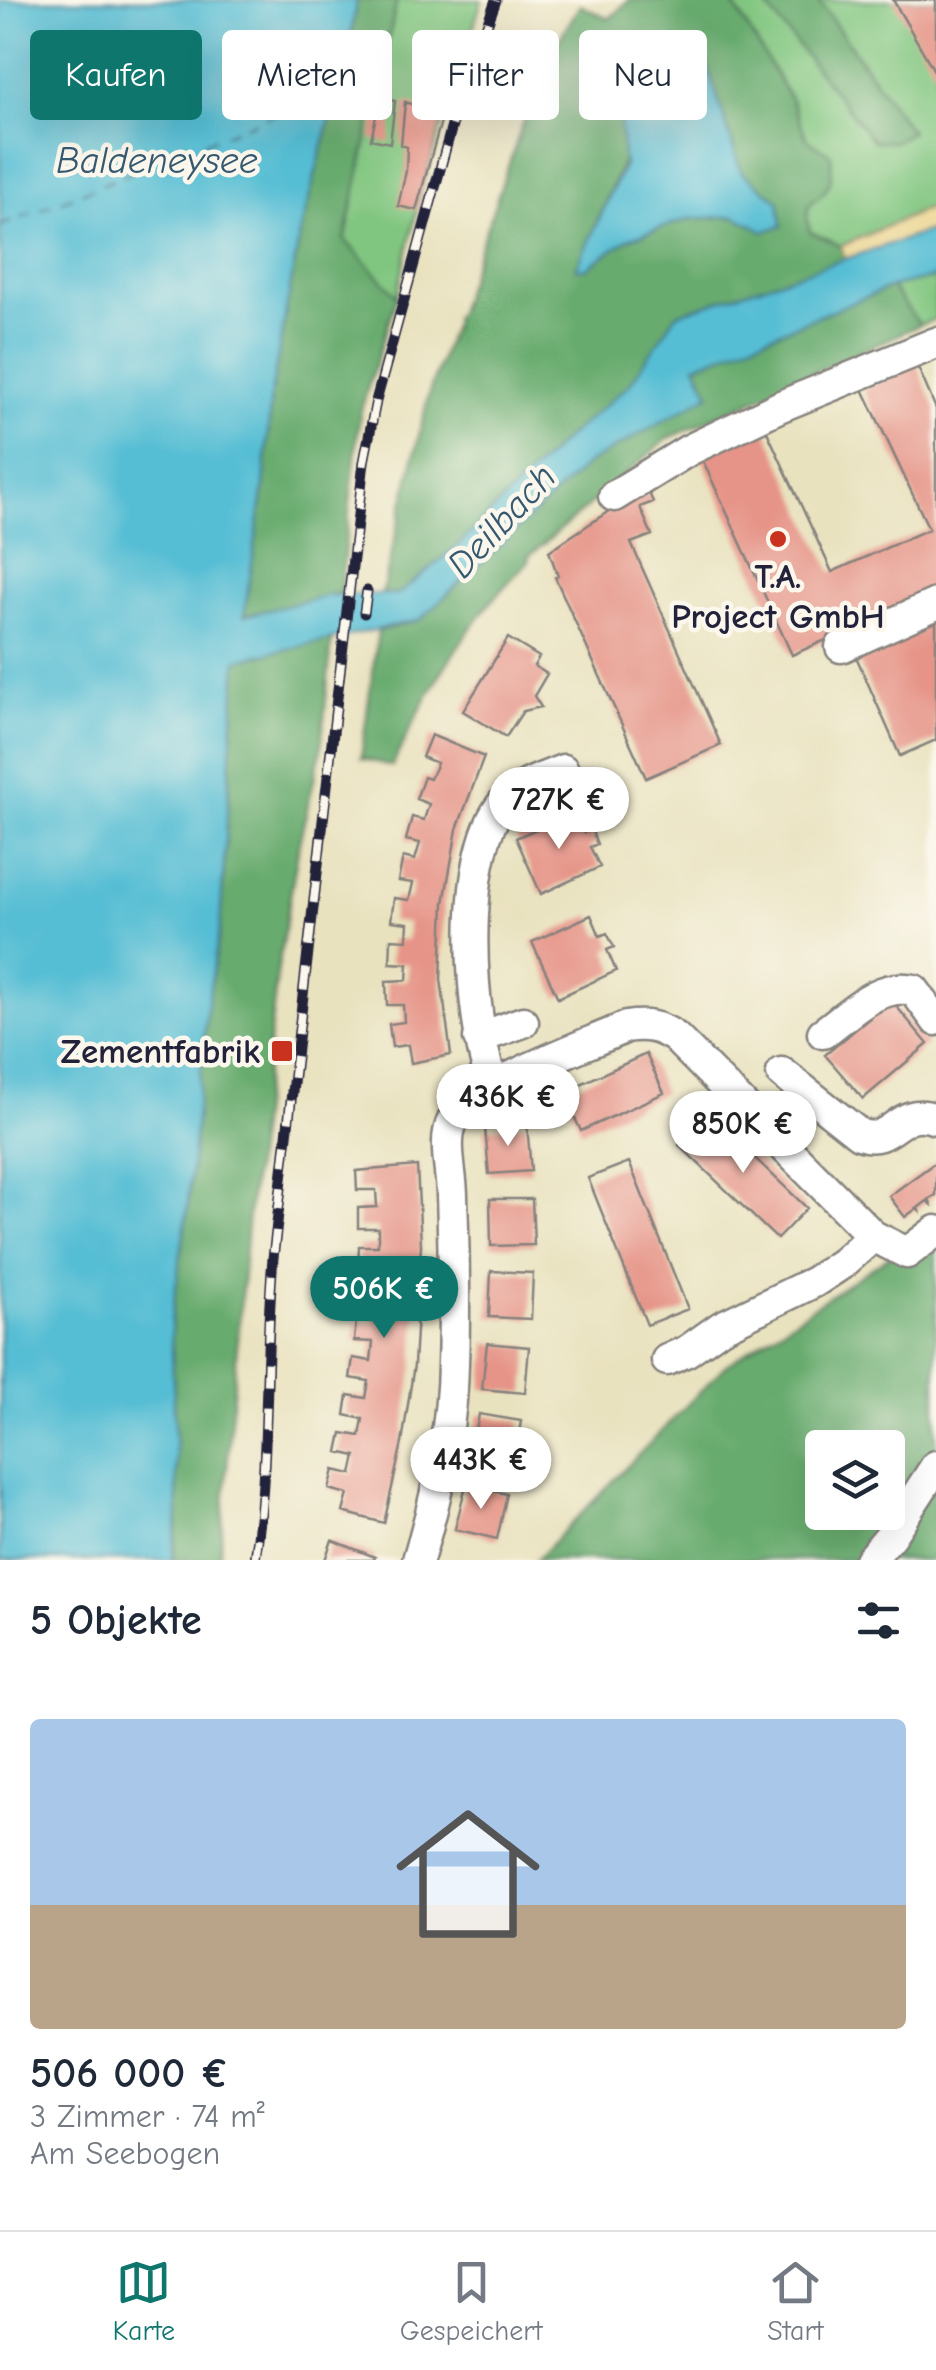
<!DOCTYPE html>
<html lang="de">
<head>
<meta charset="utf-8">
<style>
	body { margin:0; font-family:"Comic Neue",sans-serif; background:#f6f6f7; color:#1f2937; height:100vh; display:flex; flex-direction:column; font-size:38px; white-space:nowrap }
	* { box-sizing:border-box; margin:0 }
	p { font-size:32px; color:#747a83 }
	.icon { flex:none; width:55px; height:55px; fill:none; stroke:currentColor; stroke-width:2; stroke-linecap:round; stroke-linejoin:round }
	.map { position:relative; height:1560px; overflow:hidden }
	.panel { display:flex; flex-direction:column; background:#fff; flex:1 }
	.panel>* { flex:none }
	.guide { position:absolute; left:30px; top:30px; width:878px; height:90px; display:flex; gap:20px }
	.controls { position:absolute; left:805px; top:1430px; display:grid; gap:20px }
	.controls a { display:grid; place-items:center; width:100px; height:100px; border-radius:10px; background:#fff; box-shadow:0 10px 40px #0002; font-size:50px }
	.price { position:absolute; translate:-50% -85px; padding:0 22px; border-radius:35px; background:#fff; color:#222; font-size:32px; line-height:65px; filter:drop-shadow(0 2px 5px #0008) }
	.price::after { content:''; position:absolute; left:50%; top:60px; width:30px; height:22px; margin-left:-15px; background:inherit; clip-path:polygon(0 0,100% 0,50% 100%) }
	.price.current { background:#0f766e; color:#fff }
	ul { padding:0; list-style:none }
	li { display:grid; align-content:center; gap:20px; height:530px; padding:0 30px }
	li+li { border-top:2px solid #e0e1e3 }
	li span { display:grid; place-items:center; height:310px; border-radius:10px; color:#555 }
	li>.icon { margin-inline-start:auto }
	span .icon { width:180px; height:180px; fill:#fffc; stroke-width:1 }
	li b { font-size:42px }
	h2 { display:flex; justify-content:space-between; align-items:center; height:120px; padding:0 30px; font-size:42px }
	.tag { padding:0 35px; border-radius:10px; background:#fff; box-shadow:0 10px 40px #0002; font-size:35px; line-height:90px }
	.tag.current { background:#0f766e; color:#fff }
	.tabs { display:flex; justify-content:space-around; align-items:center; height:140px; border-top:2px solid #e0e1e3; background:#fff; font-size:28px; color:#747a83 }
	.tabs a { display:grid; justify-items:center; gap:5px }
	.tabs .current { color:#0f766e }
	.map>svg:first-child { display:block }
</style>
</head>
<body>
<div class="map">
<svg width="936" height="1560" viewBox="0 0 936 1560">
	<rect width="100%" height="100%" fill="#fbf7ec"/>
	<filter id="ink" filterUnits="userSpaceOnUse"><feTurbulence type="fractalNoise" baseFrequency=".01" numOctaves="2"/><feDisplacementMap in="SourceGraphic" scale="20" xChannelSelector="R" yChannelSelector="G"/><feConvolveMatrix kernelMatrix="1 2 1 2 8 2 1 2 1" color-interpolation-filters="sRGB"/></filter>
	<filter id="wash" filterUnits="userSpaceOnUse"><feTurbulence type="fractalNoise" baseFrequency=".0048" numOctaves="4" result="noise"/><feDisplacementMap in="SourceGraphic" scale="40" xChannelSelector="R" yChannelSelector="G"/><feGaussianBlur stdDeviation="2.25" result="paint"/><feColorMatrix in="noise" values="0 0 0 0 0 0 0 0 0 0 0 0 0 0 0 0 0 1.4 0 .05"/><feComposite in="paint" operator="in"/></filter>
	<g filter="url(#wash)">
		<rect width="100%" height="100%" fill="#e9e2bf"/>
		<path fill="#81c680" stroke="#52745e" stroke-width="2.5" d="M397 0H482L422 188 397 296 345 241Z
			M731 0H762L873 141 893 142 911 131 818 0H936V205L841 246 810 232C805 212 805 204 824 192L791 100Z
			M936 277V319L920 325 891 287Z"/>
		<path fill="#68ab6e" stroke="#456654" stroke-width="2.5" fill-rule="evenodd" d="M357 0H397L345 240 397 296 360 413 340 593 243 616 264 487 271 394 300 233 349 46Z
			M629 0H731L791 100 807 139 831 155C831 163 833 174 830 181 821 208 800 190 810 232L841 246 845 259 677 314 630 385 564 440 462 542 399 594H382L429 393 543 66 580 5 609 19ZM675 40 703 52 741 172 779 201 764 231 735 216 688 219 628 239 585 269 577 268Z
			M762 0H818L911 132 894 142 873 141Z
			M891 287 920 325 667 439 528 557 529 561C469 618 427 692 392 766L361 758 378 631 420 620 587 464 709 394 696 365Z
			M332 638 321 750 300 839 278 967 247 1226 220 1554 219 1560H173L178 1515 171 1321 187 1212 207 1007 220 926 237 660Z
			M936 1225V1560H536L725 1366ZM822 1448H888V1512H822Z"/>
		<path fill="#eeda9e" stroke="#887e6c" stroke-width="2.5" d="M936 205V229L845 259 841 246Z"/>
		<path fill="#57bed4" stroke="#3c7088" stroke-width="2.5" d="M0 0H357L349 46 300 233 271 394 264 487 244 616 330 595 399 594 462 542 564 440 629 385 677 314 936 229V277L891 287 696 365 710 394 587 464 420 620 237 660 220 926 207 1007 187 1212 171 1321 178 1515 172 1560H0Z
			M675 40 703 52 741 172 779 201 782 226 764 231 735 216 688 219 628 239 585 269H576L624 165 620 122Z"/>
		<g fill="none" stroke-linecap="round" stroke-linejoin="round">
			<path stroke="#355971" stroke-width="2.5" stroke-dasharray="12 10" stroke-linecap="butt" d="M0 226 302 103"/>
		</g>
		<g id="blocks">
			<path fill="#e69488" d="M893 0H936V74Z
				M380 98 395 101 390 143 371 139Z
				M405 102 443 114 416 210 398 206 406 171 407 147 401 145Z
				M917 365 936 409V591L792 655 699 452 763 423 832 572 929 529 863 389Z
				M649 493 653 502 640 507 652 535 631 543 721 745 646 778 555 577 558 576 549 551 615 507Z
				M936 616V740L900 756 854 652Z
				M508 638 539 657 534 666 547 674 534 696 541 707 523 711 506 737 463 711Z
				M431 735 484 757 457 829 444 903 441 979 451 1055 411 1063 408 1045 392 1047 389 1024 404 1022 403 1005H387L386 981 407 980 408 964 390 963 391 939 407 940 408 923 391 921 394 898 409 900 413 883 398 881 403 857 415 860 420 843 406 840 412 817 424 820 429 804 416 799 424 777 430 779 437 763 422 757Z
				M574 812 584 833 591 829 597 844 590 847 600 867 541 894 516 838Z
				M591 915 600 936 607 933 614 947 607 950 616 971 558 998 532 942Z
				M891 1000 928 1044 863 1099 825 1055Z
				M646 1054 664 1093 581 1131 563 1092Z
				M709 1114 807 1208 777 1239 679 1145Z
				M527 1124 531 1171 489 1174 485 1128Z
				M629 1162 688 1309 647 1325 588 1178Z
				M936 1162V1195L929 1199 931 1204 927 1201 918 1208 919 1211 916 1209 905 1217 889 1196Z
				M417 1166 421 1245 414 1365 402 1443 384 1523 343 1512 348 1494 329 1489 334 1470 352 1474 356 1456 338 1452 342 1433 360 1436 363 1419 345 1415 348 1395 366 1398 369 1381 350 1378 353 1358 371 1361 373 1342 354 1341 356 1321 375 1322 376 1305 357 1303 359 1283 377 1284 378 1267 358 1266 359 1246H378V1228H358V1208L377 1207 376 1190H357L356 1171Z
				M490 1199H532L534 1245 491 1246Z
				M491 1271 533 1273 531 1319 489 1317Z
				M487 1343 529 1347 525 1393 482 1389Z
				M479 1414 521 1421 513 1467 471 1460Z
				M466 1485 507 1494 497 1539 455 1529Z
				M332 1540 375 1557 374 1560H325Z"/>
		</g>
	</g>
	<g filter="url(#ink)">
		<use href="#blocks" fill-opacity="0" stroke="#86827d" stroke-width="2.5"/>
		<g fill="none" stroke-linecap="round" stroke-linejoin="round">
			<g stroke="#86827d" stroke-width="35">
				<path id="minor" d="M614 496 689 450 781 406 936 343
					M841 647 936 604
					M823 1033C851 1013 878 982 914 990L936 1020
					M479 1038 523 1022
					M782 1073 859 1134C894 1147 896 1104 936 1119
					M493 1084C469 1024 457 846 508 798 523 784 544 778 563 770
					M667 1360 687 1351 721 1327 814 1282 843 1263 873 1236
					M418 1560C436 1500 452 1427 453 1364 455 1308 454 1252 452 1196 452 1173 442 1141 453 1120 470 1086 587 1045 626 1027 645 1024 659 1026 675 1037L873 1236 907 1253 936 1231
					M870 1560 891 1535 936 1466"/>
			</g>
			<use href="#minor" stroke="#fff" stroke-width="30"/>
			<g stroke="#22223b" stroke-width="11">
				<path id="rail" d="M364 613 367 591
					M255 1560C270 1460 264 1359 273 1258L364 462 376 401 458 104 496 0"/>
			</g>
			<use href="#rail" stroke="#fbf7ec" stroke-width="8" stroke-dasharray="22" stroke-linecap="butt"/>
		</g>
	</g>
	<g fill="#c8321e" stroke="#fbf7ec" stroke-width="4">
		<circle cx="778" cy="539" r="10"/>
		<rect x="270" y="1039" width="24" height="24" rx="5"/>
	</g>
	<g text-anchor="middle" dominant-baseline="central" stroke-width="9" stroke-linejoin="round" paint-order="stroke">
		<g font-size="35" font-weight="bold" fill="#22223b" stroke="#fbf7ec">
			<text x="778" y="576">T.A.<tspan x="778" dy="40">Project GmbH</tspan></text>
			<text x="260" y="1051" text-anchor="end">Zementfabrik</text>
		</g>
		<g font-size="38" font-style="italic" fill="#355971" stroke="#fbf7ec">
			<text x="157" y="161">Baldeneysee</text>
			<text transform="translate(502 521) rotate(-47)">Deilbach</text>
		</g>
	</g>
</svg>
<div class="controls">
<a><svg class="icon" aria-label="layers" viewBox="0 0 24 24"><path d="M12 4l9 5-9 5-9-5zM3 14l9 5 9-5"/></svg></a>
</div>
<b class="price" style="left:559px;top:852px">727K €</b>
<b class="price" style="left:508px;top:1149px">436K €</b>
<b class="price" style="left:743px;top:1176px">850K €</b>
<b class="price current" style="left:384px;top:1341px">506K €</b>
<b class="price" style="left:481px;top:1512px">443K €</b>
<div class="guide">
<a class="tag current">Kaufen</a>
<a class="tag">Mieten</a>
<a class="tag">Filter</a>
<a class="tag">Neu</a>
</div>
</div>
<section class="panel">
<h2>5 Objekte<svg class="icon" aria-label="filters" viewBox="0 0 24 24"><path d="M4 7h16M4 17h16"/><circle cx="9" cy="7" r="2"/><circle cx="15" cy="17" r="2"/></svg></h2>
<ul>
<li><span style="background:linear-gradient(#a9c7e8 60%,#b9a48a 0)"><svg class="icon" aria-label="home" viewBox="0 0 24 24"><path d="M3 11l9-7 9 7M6 9v11h12V9"/></svg></span><div><b>506 000 €</b><p>3 Zimmer · 74 m²</p><p>Am Seebogen</p></div></li>
</ul>
</section>
<nav class="tabs">
<a class="current"><svg class="icon" aria-label="map" viewBox="0 0 24 24"><path d="M3 6l6-2 6 2 6-2v14l-6 2-6-2-6 2zM9 4v14M15 6v14"/></svg>Karte</a>
<a><svg class="icon" aria-label="saved" viewBox="0 0 24 24"><path d="M7 4h10v16l-5-4-5 4z"/></svg>Gespeichert</a>
<a><svg class="icon" aria-label="home" viewBox="0 0 24 24"><path d="M3 11l9-7 9 7M6 9v11h12V9"/></svg>Start</a>
</nav>
</body>
</html>
